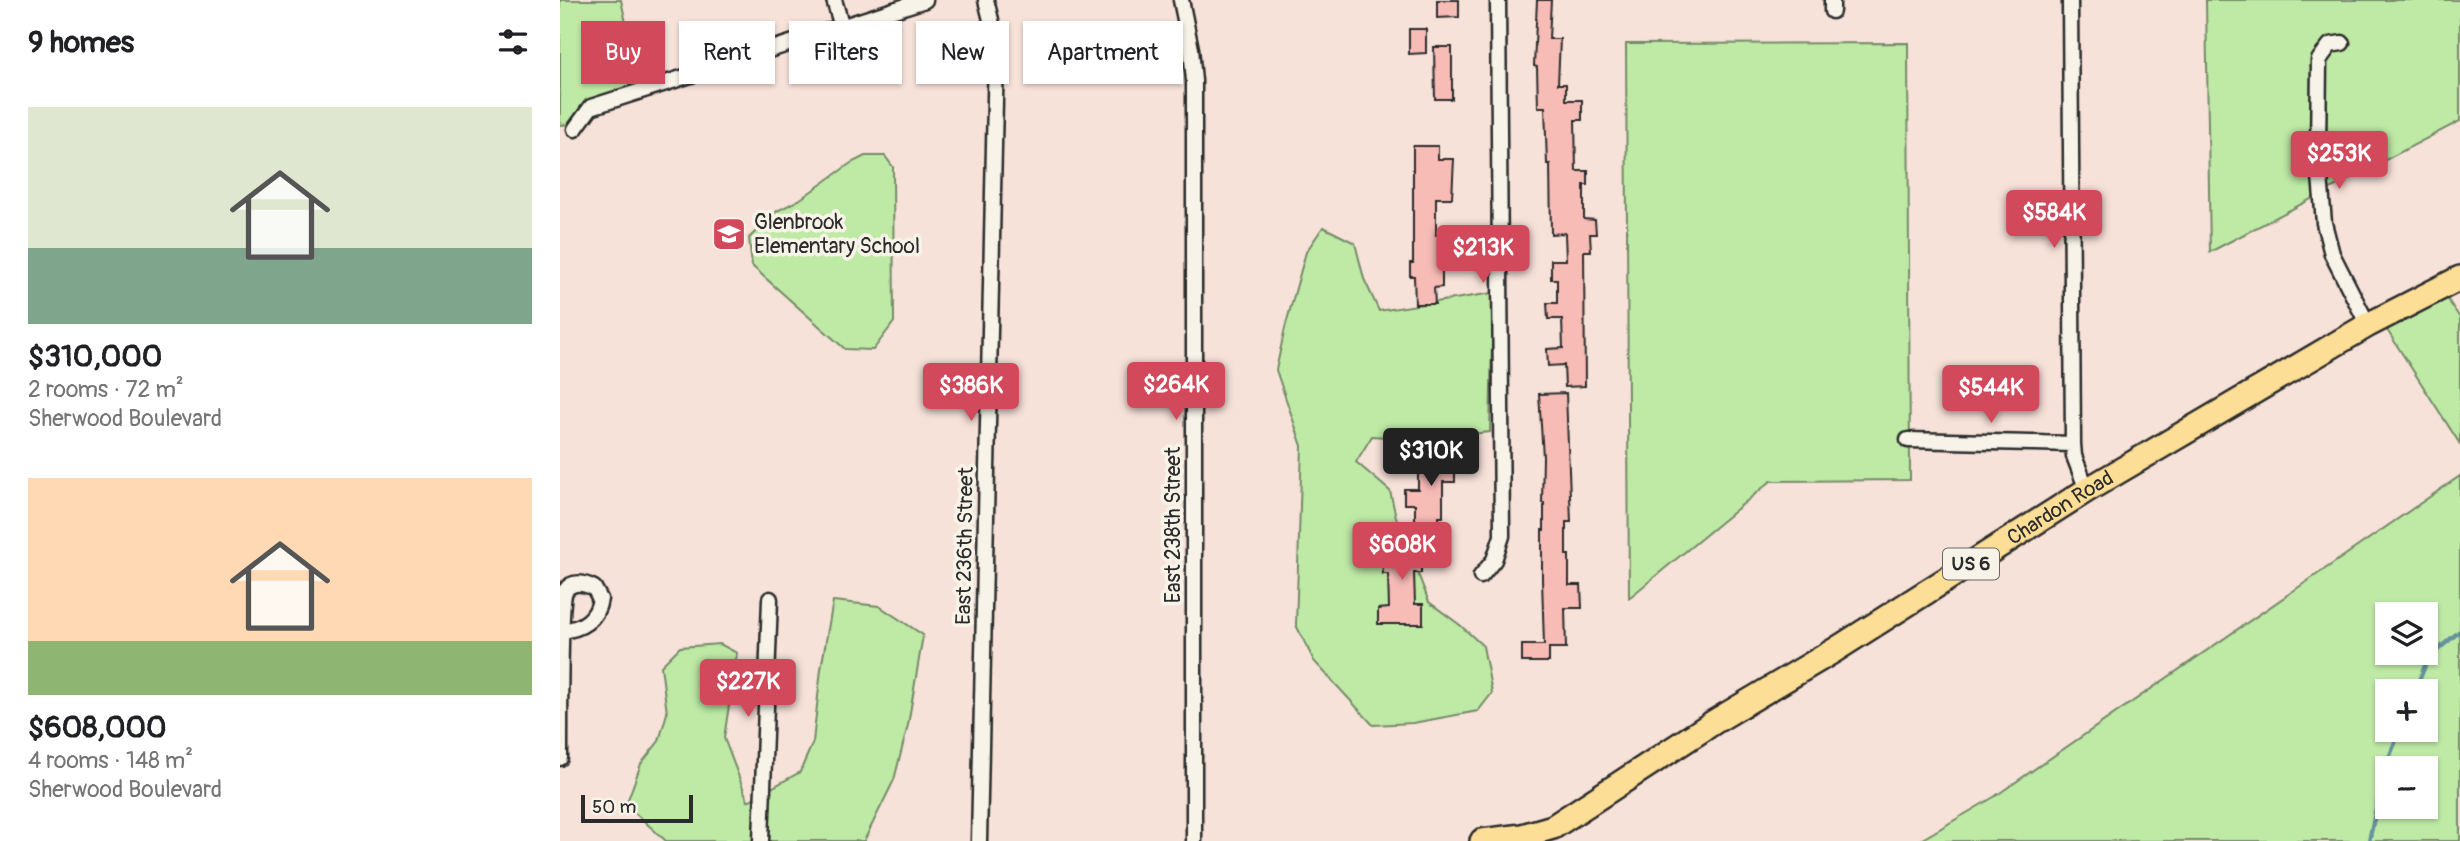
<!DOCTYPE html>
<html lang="en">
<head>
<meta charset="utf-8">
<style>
	body { margin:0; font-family:Pangolin,sans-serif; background:#f6f6f6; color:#202124; height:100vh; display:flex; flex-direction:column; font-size:26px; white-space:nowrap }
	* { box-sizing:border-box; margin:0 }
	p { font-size:23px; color:#757577 }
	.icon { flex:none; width:38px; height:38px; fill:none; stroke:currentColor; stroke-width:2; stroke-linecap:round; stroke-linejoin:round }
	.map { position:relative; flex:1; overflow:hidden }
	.panel { display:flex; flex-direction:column; background:#fff; width:560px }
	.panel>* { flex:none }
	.guide { position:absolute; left:21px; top:21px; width:665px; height:63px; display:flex; gap:14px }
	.controls { position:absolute; left:1815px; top:602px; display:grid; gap:14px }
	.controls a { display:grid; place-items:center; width:63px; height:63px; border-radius:0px; background:#fff; box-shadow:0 2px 5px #0004; font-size:35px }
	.scale { position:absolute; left:21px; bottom:18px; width:112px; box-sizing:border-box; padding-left:7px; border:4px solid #2b2b2b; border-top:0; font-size:19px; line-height:24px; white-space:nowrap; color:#2b2b2b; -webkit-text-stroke:5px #f7f3e8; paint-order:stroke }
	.price { position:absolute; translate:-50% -60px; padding:0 16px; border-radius:7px; background:#d1495b; color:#fff; font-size:23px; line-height:46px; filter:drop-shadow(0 2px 4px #0008) }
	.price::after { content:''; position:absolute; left:50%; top:42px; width:21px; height:16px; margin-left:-10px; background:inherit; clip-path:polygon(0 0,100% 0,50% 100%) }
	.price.on { background:#222; color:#fff }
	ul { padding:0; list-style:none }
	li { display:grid; align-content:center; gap:14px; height:371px; padding:0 28px }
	li span { display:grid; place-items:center; height:217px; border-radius:0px; color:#555 }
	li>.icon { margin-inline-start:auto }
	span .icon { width:126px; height:126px; fill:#fffc; stroke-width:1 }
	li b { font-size:30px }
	h2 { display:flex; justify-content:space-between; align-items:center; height:84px; padding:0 28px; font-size:30px }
	.pill { padding:0 24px; border-radius:0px; background:#fff; box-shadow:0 2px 5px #0004; font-size:24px; line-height:63px }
	.pill.on { background:#d1495b; color:#fff }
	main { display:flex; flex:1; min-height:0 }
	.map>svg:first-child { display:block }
</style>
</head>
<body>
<main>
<section class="panel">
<h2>9 homes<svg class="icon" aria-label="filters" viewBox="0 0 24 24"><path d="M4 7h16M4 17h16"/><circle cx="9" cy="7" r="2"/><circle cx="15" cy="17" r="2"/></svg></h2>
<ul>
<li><span style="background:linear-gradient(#dfe7d0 65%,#7fa58c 0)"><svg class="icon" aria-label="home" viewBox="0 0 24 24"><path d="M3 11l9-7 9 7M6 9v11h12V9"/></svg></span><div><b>$310,000</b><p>2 rooms · 72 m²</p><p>Sherwood Boulevard</p></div></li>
<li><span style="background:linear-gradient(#ffd9b3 75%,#8fb573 0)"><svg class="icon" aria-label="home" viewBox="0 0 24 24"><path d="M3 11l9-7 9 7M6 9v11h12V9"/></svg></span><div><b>$608,000</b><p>4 rooms · 148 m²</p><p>Sherwood Boulevard</p></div></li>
</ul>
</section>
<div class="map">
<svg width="1900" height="841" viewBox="0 0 1900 841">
	<rect width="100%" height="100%" fill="#f7e2d9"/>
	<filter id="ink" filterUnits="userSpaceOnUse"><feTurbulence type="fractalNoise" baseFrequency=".0143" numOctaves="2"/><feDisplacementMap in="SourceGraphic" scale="14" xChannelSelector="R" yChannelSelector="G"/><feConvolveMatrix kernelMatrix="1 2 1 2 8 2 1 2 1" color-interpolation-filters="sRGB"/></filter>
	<g filter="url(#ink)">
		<path fill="#bfeaa6" stroke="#758a68" stroke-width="2" fill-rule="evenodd" d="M0 0H61L81 91 31 107 18 124 0 125Z
			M1646 0H1900V121L1650 252Z
			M1348 43 1350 480 1211 481 1069 598 1066 44Z
			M305 156H325L333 167 334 322 313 350 285 349 192 266 189 238 217 211 239 200 291 163Z
			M763 227 795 243 804 279 819 311 933 293 930 432 857 439 812 436 796 462 830 491 836 517 869 602 900 625 923 646 932 693 918 711 853 723 813 725 754 661 736 625 742 446 716 370 725 328 746 252Z
			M1880 288 1900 318V444L1820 319Z
			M1900 476V841H1359L1434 797ZM1827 614H1866V653H1827ZM1827 691H1866V730H1827ZM1827 768H1866V807H1827Z
			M273 601 319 606 363 635 348 725 334 780 304 841H106L66 805 81 764 99 741 107 713 101 666 120 647 160 644 177 653 164 738 188 801 240 772 253 742 261 669Z"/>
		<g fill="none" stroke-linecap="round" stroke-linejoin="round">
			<path stroke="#65939d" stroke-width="4.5" d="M1855 691 1868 658 1900 631
				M1809 841 1825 768 1840 730"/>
		</g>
		<path fill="#f8bcb7" stroke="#2b2b2b" stroke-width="2" d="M877 0H899V17L877 18Z
			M977 0H991L989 39H1000L998 84H1006V100H1022V120H1015L1016 171H1028V185H1024V219L1035 220 1036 234H1030L1031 251H1024L1025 386 1005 387 1004 365 988 366 987 349 1003 348 1002 319H988L987 303H997V279H991V260H1006L1005 233 991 234 990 164H987L985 107H978L977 67 974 66Z
			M849 29H866V53L849 54Z
			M874 47H892V99H875Z
			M853 146H878V159H894L892 198H876V235H891V251H882V287L874 288 875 304H855L854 276H850V263H853Z
			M1006 393 1011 522H1006V555H1009V585H1021L1022 608H1005L1006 648H989V662H962V645H984L982 579V530H984V503H982L983 457 979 394Z
			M865 448H890V458H893V463H895V482H883V517H879V529H855V504H844V489H858V465H865Z
			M842 533H861V573H854L855 604H863V624H818V609L829 608 828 574H823L822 547H842Z"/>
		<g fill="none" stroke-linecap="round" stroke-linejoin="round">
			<g stroke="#2b2b2b" stroke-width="19">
				<path id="street" d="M274 0 282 27
					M621 0 631 49 634 81V841
					M1272 0V11
					M1510 0 1513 444 1514 456 1527 490
					M1782 43 1770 45 1759 60 1758 152 1764 223 1772 254 1808 325
					M15 129 31 107 365 0
					M1348 440 1513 444
					M921 576 934 560 942 536 938 0
					M0 758C0 733 0 604 5 591 12 580 24 583 34 588L40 599C37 620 21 629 1 631
					M201 841 210 599
					M419 841 436 53 433 28 426 0"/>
			</g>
			<g stroke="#2b2b2b" stroke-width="28">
				<g id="primary">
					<path id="s1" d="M922 841 962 836 993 827 1154 722 1275 650 1527 490 1808 325 1900 278"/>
				</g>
			</g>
			<use href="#street" stroke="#f7f3e8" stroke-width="14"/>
			<use href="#primary" stroke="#fdde96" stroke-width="23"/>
		</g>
	</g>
	<defs>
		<g id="school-square" transform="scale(1.75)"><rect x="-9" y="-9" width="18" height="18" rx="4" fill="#d1495b" stroke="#f7f3e8"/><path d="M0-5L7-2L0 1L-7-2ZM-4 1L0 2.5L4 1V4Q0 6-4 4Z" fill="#fff"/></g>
	</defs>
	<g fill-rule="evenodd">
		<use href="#school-square" x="169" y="234"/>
	</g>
	<g text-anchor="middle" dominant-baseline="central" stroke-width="7" stroke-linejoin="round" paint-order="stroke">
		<rect fill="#f7f3e8" stroke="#686764" stroke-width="2" x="1383" y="548.5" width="56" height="31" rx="5"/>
		<g font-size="19" font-weight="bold" fill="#2b2b2b">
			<text x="1411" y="564">US 6</text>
		</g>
		<g font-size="21" fill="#2b2b2b" stroke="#f7f3e8" text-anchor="start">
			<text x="194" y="222">Glenbrook<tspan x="194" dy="24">Elementary School</tspan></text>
		</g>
		<g font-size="21" fill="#2b2b2b" stroke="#f7f3e8">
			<text stroke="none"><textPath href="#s1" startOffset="672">Chardon Road</textPath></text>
			<text transform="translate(613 525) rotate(-90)">East 238th Street</text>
			<text transform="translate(405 546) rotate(-89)">East 236th Street</text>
		</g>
	</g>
</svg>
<div class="controls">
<a><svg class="icon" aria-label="layers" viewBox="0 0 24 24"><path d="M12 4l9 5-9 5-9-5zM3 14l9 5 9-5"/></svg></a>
<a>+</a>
<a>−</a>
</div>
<div class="scale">50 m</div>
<b class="price" style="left:1779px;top:191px">$253K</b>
<b class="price" style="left:1494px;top:250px">$584K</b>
<b class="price" style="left:923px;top:285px">$213K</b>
<b class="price" style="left:616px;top:422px">$264K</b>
<b class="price" style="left:411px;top:423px">$386K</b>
<b class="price" style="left:1431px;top:425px">$544K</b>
<b class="price on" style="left:871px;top:488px">$310K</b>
<b class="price" style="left:842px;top:582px">$608K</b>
<b class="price" style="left:188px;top:719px">$227K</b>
<div class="guide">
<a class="pill on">Buy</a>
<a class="pill">Rent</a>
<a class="pill">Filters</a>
<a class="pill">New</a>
<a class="pill">Apartment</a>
</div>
</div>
</main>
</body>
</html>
